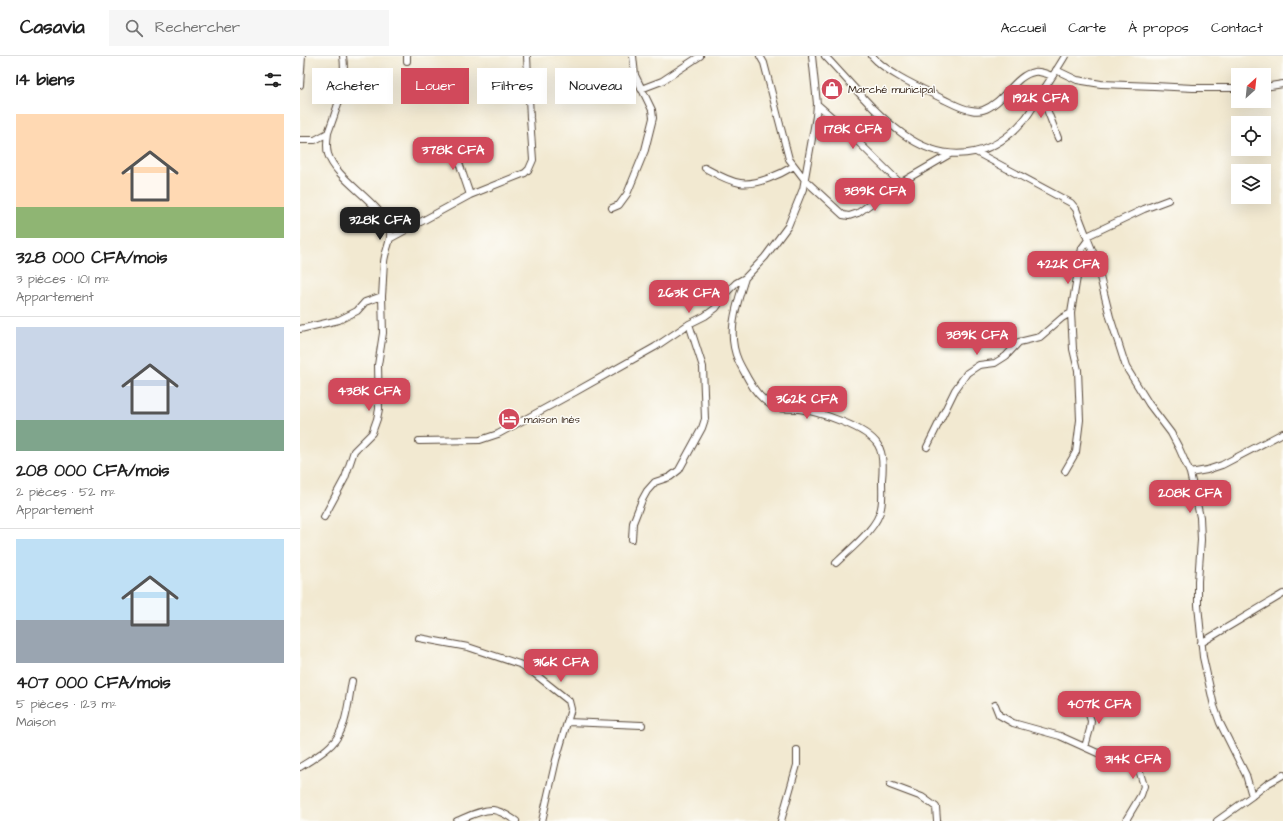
<!DOCTYPE html>
<html lang="fr">
<head>
<meta charset="utf-8">
<style>
	body { margin:0; font-family:"Architects Daughter",sans-serif; background:#f6f6f6; color:#222; height:100vh; display:flex; flex-direction:column; font-size:15px; white-space:nowrap }
	* { box-sizing:border-box; margin:0 }
	p { font-size:13px; color:#767676 }
	.icon { flex:none; width:22px; height:22px; fill:none; stroke:currentColor; stroke-width:2; stroke-linecap:round; stroke-linejoin:round }
	.map { position:relative; flex:1; overflow:hidden }
	.sheet { display:flex; flex-direction:column; background:#fff; width:300px }
	.sheet>* { flex:none }
	.top-card { position:absolute; left:12px; top:12px; width:380px; height:36px; display:flex; gap:8px }
	.needle { width:26px; rotate:27deg }
	.controls { position:absolute; left:931px; top:12px; display:grid; gap:8px }
	.controls a { display:grid; place-items:center; width:40px; height:40px; border-radius:0px; background:#fff; box-shadow:0 4px 16px #0002; font-size:20px }
	.price { position:absolute; translate:-50% -34px; padding:0 9px; border-radius:8px; background:#d1495b; color:#fff; font-size:13px; line-height:26px; filter:drop-shadow(0 1px 2px #0008) }
	.price::after { content:''; position:absolute; left:50%; top:24px; width:12px; height:9px; margin-left:-6px; background:inherit; clip-path:polygon(0 0,100% 0,50% 100%) }
	.price.active { background:#222; color:#fff }
	ul { padding:0; list-style:none }
	li { display:grid; align-content:center; gap:8px; height:212px; padding:0 16px }
	li+li { border-top:1px solid #e0e0e0 }
	li span { display:grid; place-items:center; height:124px; border-radius:0px; color:#555 }
	li>.icon { margin-inline-start:auto }
	span .icon { width:72px; height:72px; fill:#fffc; stroke-width:1 }
	li b { font-size:17px }
	h2 { display:flex; justify-content:space-between; align-items:center; height:48px; padding:0 16px; font-size:17px }
	.tag { padding:0 14px; border-radius:0px; background:#fff; box-shadow:0 4px 16px #0002; font-size:14px; line-height:36px }
	.tag.active { background:#d1495b; color:#fff }
	header { display:flex; align-items:center; gap:24px; box-sizing:border-box; height:56px; padding:0 20px; background:#fff; border-bottom:1px solid #e0e0e0 }
	header strong { font-size:19px }
	nav { display:flex; gap:22px; margin-inline-start:auto; font-size:14px }
	.search { width:280px; height:36px; background:#f6f6f6; display:flex; align-items:center; gap:10px; box-sizing:border-box; padding:0 14px; border-radius:0px; color:#767676; font-size:15px }
	main { display:flex; flex:1; min-height:0 }
	.map>svg:first-child { display:block }
</style>
</head>
<body>
<header>
<strong>Casavia</strong>
<div class="search"><svg class="icon" aria-label="search" viewBox="0 0 24 24"><circle cx="10" cy="10" r="6"/><path d="M15 15l6 6"/></svg>Rechercher</div>
<nav><a>Accueil</a><a>Carte</a><a>À propos</a><a>Contact</a></nav>
</header>
<main>
<section class="sheet">
<h2>14 biens<svg class="icon" aria-label="filters" viewBox="0 0 24 24"><path d="M4 7h16M4 17h16"/><circle cx="9" cy="7" r="2"/><circle cx="15" cy="17" r="2"/></svg></h2>
<ul>
<li><span style="background:linear-gradient(#ffd9b3 75%,#8fb573 0)"><svg class="icon" aria-label="home" viewBox="0 0 24 24"><path d="M3 11l9-7 9 7M6 9v11h12V9"/></svg></span><div><b>328 000 CFA/mois</b><p>3 pièces · 101 m²</p><p>Appartement</p></div></li>
<li><span style="background:linear-gradient(#c9d6e8 75%,#7fa58c 0)"><svg class="icon" aria-label="home" viewBox="0 0 24 24"><path d="M3 11l9-7 9 7M6 9v11h12V9"/></svg></span><div><b>208 000 CFA/mois</b><p>2 pièces · 52 m²</p><p>Appartement</p></div></li>
<li><span style="background:linear-gradient(#bfe0f5 65%,#9aa5b1 0)"><svg class="icon" aria-label="home" viewBox="0 0 24 24"><path d="M3 11l9-7 9 7M6 9v11h12V9"/></svg></span><div><b>407 000 CFA/mois</b><p>5 pièces · 123 m²</p><p>Maison</p></div></li>
</ul>
</section>
<div class="map">
<svg width="983" height="765" viewBox="0 0 983 765">
	<rect width="100%" height="100%" fill="#fdfcf7"/>
	<filter id="ink" filterUnits="userSpaceOnUse"><feTurbulence type="fractalNoise" baseFrequency=".025" numOctaves="2"/><feDisplacementMap in="SourceGraphic" scale="8" xChannelSelector="R" yChannelSelector="G"/><feConvolveMatrix kernelMatrix="1 2 1 2 8 2 1 2 1" color-interpolation-filters="sRGB"/></filter>
	<filter id="wash" filterUnits="userSpaceOnUse"><feTurbulence type="fractalNoise" baseFrequency=".012" numOctaves="4" result="noise"/><feDisplacementMap in="SourceGraphic" scale="16" xChannelSelector="R" yChannelSelector="G"/><feGaussianBlur stdDeviation="0.9" result="paint"/><feColorMatrix in="noise" values="0 0 0 0 0 0 0 0 0 0 0 0 0 0 0 0 0 1.4 0 .05"/><feComposite in="paint" operator="in"/></filter>
	<g filter="url(#wash)">
		<rect width="100%" height="100%" fill="#f2e9d1"/>
	</g>
	<g filter="url(#ink)">
		<g fill="none" stroke-linecap="round" stroke-linejoin="round">
			<g stroke="#564739" stroke-width="8">
				<path id="street" d="M107 0V5
					M460 0 464 7 489 103 505 124 543 159 549 160 558 157 600 127 650 98
					M525 0C550 26 573 56 603 78 644 108 690 104 724 64 731 56 736 45 742 36 750 24 758 12 765 0
					M572 0C588 18 621 32 643 43 652 47 661 53 671 54 675 55 680 55 683 54 704 47 715 19 734 16 740 15 747 18 752 20
					M756 14 777 24 801 28 854 30 893 32H938
					M0 29 2 0
					M964 31 983 28
					M341 33 362 25 400 0
					M741 38 758 82
					M517 48 542 70 600 127
					M0 84H15L28 77C37 52 47 27 43 0
					M152 86 170 139
					M676 96 771 147 776 153 788 184 782 192 781 197 771 257 773 293 778 314 780 364 776 396 765 415
					M405 112C416 118 428 125 440 127 456 130 481 118 494 110
					M312 152 319 149 327 138 345 94 353 62 352 54 335 19 333 0
					M787 180 844 153 868 144
					M91 182 170 139 225 117 229 113 233 104 230 62 227 0
					M788 184 795 201 810 261 826 311 849 348 871 377 879 392 890 417 900 461 901 484 898 525V549L903 601 914 650 920 667 946 719 952 740
					M445 222C437 248 426 277 438 304 441 311 445 317 448 323 454 334 464 346 475 351 483 354 491 352 499 353 519 356 567 371 578 389 584 399 583 413 582 424 582 433 583 443 581 452 578 472 550 493 536 507
					M0 273 39 264 57 255 65 246 82 240C83 229 83 218 84 206 85 194 93 183 89 171 78 144 36 124 28 98 26 91 27 84 28 77
					M119 385 180 384 198 378 275 336 355 291 389 268 405 260 416 252 428 235 436 227 445 222 465 201 488 170 503 133 516 60 517 48 512 0
					M627 391 655 334 667 317 679 309 695 307 706 300 719 286 740 281 762 262 771 257
					M890 417 907 414 922 409 983 377
					M24 461 45 422 54 395 72 377 77 363 79 353 78 309 83 277 82 240
					M332 483 333 467 342 444 347 435 355 426 370 421 379 414 402 372 405 363 403 311 389 268
					M119 582 168 591 222 609 235 618 269 645 271 653 256 704 242 765
					M901 587 983 538
					M695 649 699 659 713 667 760 680 802 699 837 710 840 717 844 730 841 739 826 764
					M267 666 342 669
					M785 691 790 673 791 665 788 655 795 642
					M0 711C11 704 22 698 31 689 47 674 48 646 52 625
					M590 729 622 741 636 751 637 765
					M157 765C167 761 182 753 193 754 202 755 210 761 216 765
					M481 765 497 709V694
					M917 765 952 740 967 728 983 719"/>
			</g>
			<use href="#street" stroke="#fff" stroke-width="6"/>
		</g>
	</g>
	<defs>
		<g id="shop-disc" transform="scale(1.15)"><circle r="9.5" fill="#d1495b" stroke="#fdfcf7"/><path d="M-5-2.5h2.3a2.7 3.5 0 0 1 5.4 0H5L5.5 6h-11ZM-1.5-2.5h3a1.5 2.3 0 0 0-3 0Z" fill="#fff"/></g>
		<g id="hotel-disc" transform="scale(1.15)"><circle r="9.5" fill="#d1495b" stroke="#fdfcf7"/><path d="M-6-4.5h1.5V1H6V5H4.5V3h-9V5H-6ZM-4 0a1.8 1.8 0 1 1 3.6 0ZM.5 0V-2.5h3Q6-2.5 6 0Z" fill="#fff"/></g>
	</defs>
	<g fill-rule="evenodd">
		<use href="#shop-disc" x="532" y="33"/>
		<use href="#hotel-disc" x="209" y="363"/>
	</g>
	<g text-anchor="middle" dominant-baseline="central" stroke-width="3" stroke-linejoin="round" paint-order="stroke">
		<g font-size="11" fill="#3b2a1e" stroke="#fdfcf7" text-anchor="start">
			<text x="548" y="33">Marché municipal</text>
			<text x="224" y="363">maison Inès</text>
		</g>
	</g>
</svg>
<div class="controls">
<a><svg class="needle" viewBox="-14 -14 28 28"><path d="M0-13l5 13h-10z" fill="#e53935"/><path d="M0 13l5-13h-10z" fill="#767676"/></svg></a>
<a><svg class="icon" aria-label="locate" viewBox="0 0 24 24"><circle cx="12" cy="12" r="6"/><path d="M12 2v4M12 18v4M2 12h4M18 12h4"/></svg></a>
<a><svg class="icon" aria-label="layers" viewBox="0 0 24 24"><path d="M12 4l9 5-9 5-9-5zM3 14l9 5 9-5"/></svg></a>
</div>
<b class="price" style="left:741px;top:63px">192K CFA</b>
<b class="price" style="left:553px;top:94px">178K CFA</b>
<b class="price" style="left:153px;top:115px">378K CFA</b>
<b class="price" style="left:575px;top:156px">389K CFA</b>
<b class="price active" style="left:80px;top:185px">328K CFA</b>
<b class="price" style="left:768px;top:229px">422K CFA</b>
<b class="price" style="left:389px;top:258px">263K CFA</b>
<b class="price" style="left:677px;top:300px">389K CFA</b>
<b class="price" style="left:69px;top:356px">438K CFA</b>
<b class="price" style="left:507px;top:364px">362K CFA</b>
<b class="price" style="left:890px;top:458px">208K CFA</b>
<b class="price" style="left:261px;top:627px">316K CFA</b>
<b class="price" style="left:799px;top:669px">407K CFA</b>
<b class="price" style="left:833px;top:724px">314K CFA</b>
<div class="top-card">
<a class="tag">Acheter</a>
<a class="tag active">Louer</a>
<a class="tag">Filtres</a>
<a class="tag">Nouveau</a>
</div>
</div>
</main>
</body>
</html>
